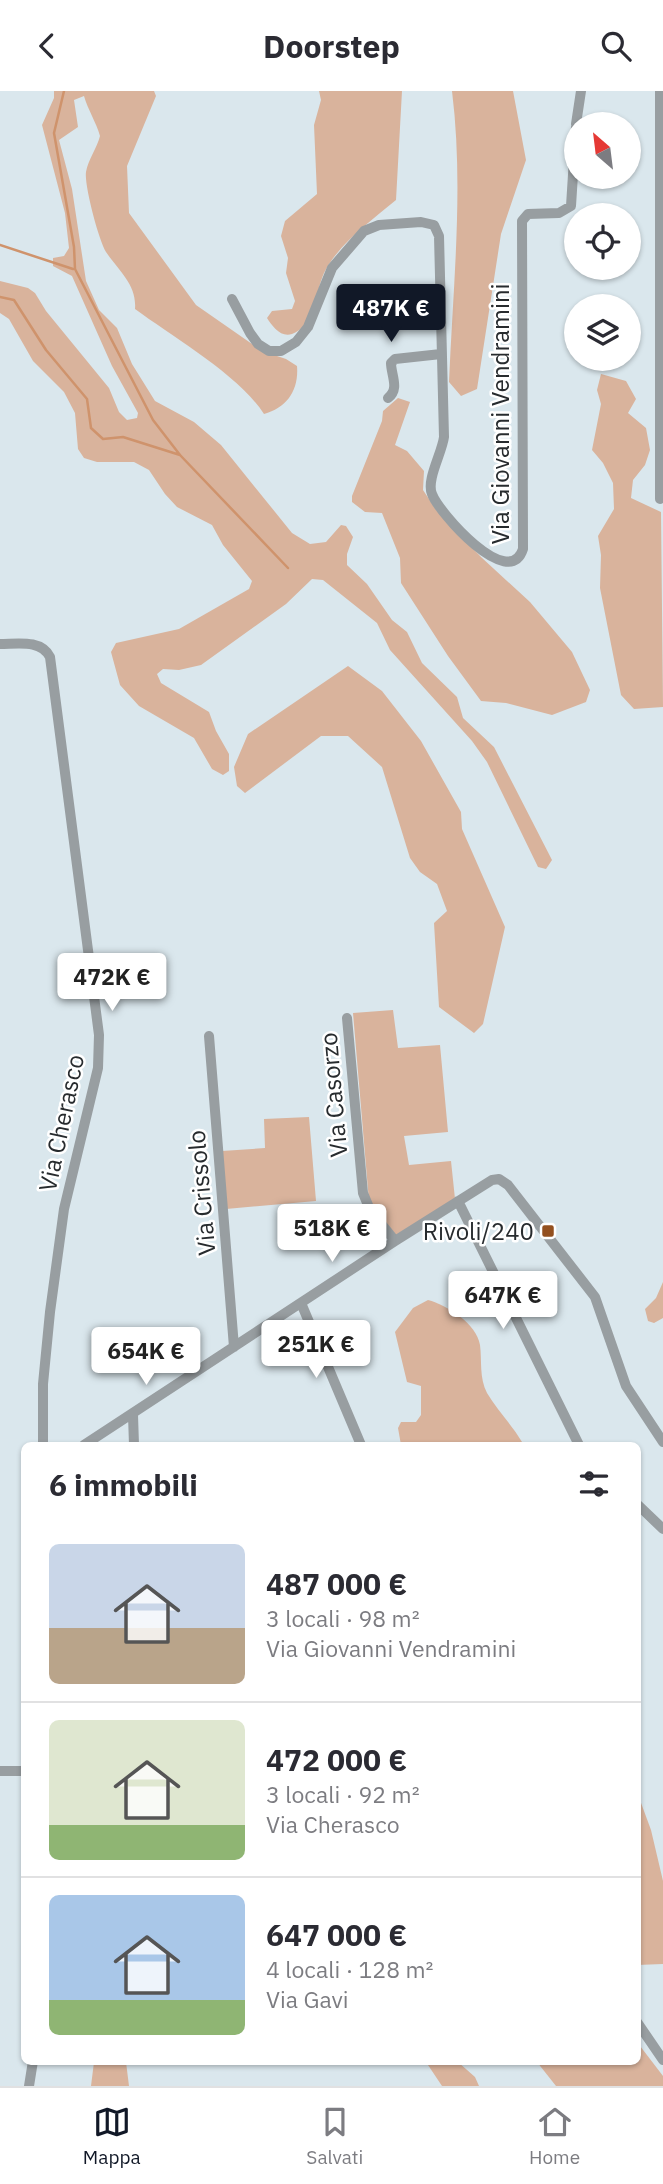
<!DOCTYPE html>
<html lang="it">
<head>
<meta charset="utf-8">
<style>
	body { margin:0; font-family:"IBM Plex Sans",sans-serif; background:#f2f2f3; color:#2b2b33; height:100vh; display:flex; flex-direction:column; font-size:26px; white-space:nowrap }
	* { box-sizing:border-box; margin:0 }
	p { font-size:23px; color:#7c7c81 }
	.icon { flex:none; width:38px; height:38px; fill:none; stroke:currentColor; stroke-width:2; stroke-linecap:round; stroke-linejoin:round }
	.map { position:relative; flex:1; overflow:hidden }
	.side { position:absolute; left:21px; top:1351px; width:620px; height:623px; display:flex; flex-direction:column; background:#fff; border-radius:10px; box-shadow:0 2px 5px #0004 }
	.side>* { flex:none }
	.needle { width:46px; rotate:332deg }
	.fabs { position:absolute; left:564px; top:21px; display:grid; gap:14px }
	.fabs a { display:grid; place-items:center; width:77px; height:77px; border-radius:50%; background:#fff; box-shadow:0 2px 5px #0004; font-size:35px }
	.price { position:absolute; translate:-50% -60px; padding:0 16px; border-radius:7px; background:#fff; color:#222; font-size:23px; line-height:46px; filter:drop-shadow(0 2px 4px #0008) }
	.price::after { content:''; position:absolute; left:50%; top:42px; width:21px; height:16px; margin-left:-10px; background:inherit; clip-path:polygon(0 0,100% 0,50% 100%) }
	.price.on { background:#111827; color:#fff }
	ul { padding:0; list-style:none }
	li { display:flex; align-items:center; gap:21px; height:175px; padding:0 28px }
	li+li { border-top:2px solid #e1e1e2 }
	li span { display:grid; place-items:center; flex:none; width:196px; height:140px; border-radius:10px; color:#555 }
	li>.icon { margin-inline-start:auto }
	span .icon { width:84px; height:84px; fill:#fffc; stroke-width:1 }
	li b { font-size:30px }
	h2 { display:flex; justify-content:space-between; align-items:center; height:84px; padding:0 28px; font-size:30px }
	header { display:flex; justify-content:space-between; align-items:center; height:91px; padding:0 28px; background:#fff; font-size:32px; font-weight:800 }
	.menu { display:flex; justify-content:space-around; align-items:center; height:98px; border-top:2px solid #e1e1e2; background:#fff; font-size:19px; color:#7c7c81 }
	.menu a { display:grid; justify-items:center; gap:4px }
	.menu .on { color:#111827 }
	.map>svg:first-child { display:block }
</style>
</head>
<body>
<header><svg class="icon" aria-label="back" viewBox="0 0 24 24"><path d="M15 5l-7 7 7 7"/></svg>Doorstep<svg class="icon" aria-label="search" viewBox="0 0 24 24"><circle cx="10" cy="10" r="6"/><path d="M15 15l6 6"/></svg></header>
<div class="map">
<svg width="663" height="1995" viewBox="0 0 663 1995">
	<rect width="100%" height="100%" fill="#dae7ed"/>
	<path fill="#d9b39c" d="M54 0H154L156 5 127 75 129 122 196 214 262 260 286 268 297 275C299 299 287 317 264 323 239 284 173 246 135 218 137 194 119 180 106 161 99 150 84 94 86 81 88 69 97 57 100 45 96 31 88 19 84 5L74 9 78 36 59 49 72 98 86 190 99 219 117 237 132 273 155 310 194 331 221 354 292 442 310 453 326 451 341 434 346 435 353 446 347 463V474L367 493 392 529 407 541 422 572 457 606 463 627 494 656 552 769 546 778 538 776 487 671 472 650 390 559 377 532 323 489 312 488 286 513 201 574 179 579 163 578 157 583 161 592 209 621 216 640 229 663V680L223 684 212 678 194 647 139 615 120 594 111 561 116 552 179 538 249 498 252 490 223 454 212 434 177 416 165 403 149 379 134 371H97L84 367 78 358 75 322 64 301 33 270 9 228 0 222V190L28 197 35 202 46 220 109 297 119 321 127 329 137 327 138 322 112 275 72 185 53 175V167L64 165 69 157 65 122 42 34 54 7Z
		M319 0H402L396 109C371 130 339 152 324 182 316 199 314 236 292 243 281 247 272 235 267 227L272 220 292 218 295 210 286 182 288 167 281 145 285 130 317 103 314 34 321 9Z
		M452 0H513L526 69 501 143 477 298 461 305 449 291C453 194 464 96 452 0Z
		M601 283 626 290 636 308 628 322 646 337 650 359 645 374 633 389 631 407 661 421 663 616 634 618 621 604 600 497 601 464 598 445 614 418 613 392 603 372 592 359 601 313 597 299Z
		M398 307 410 311 395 354 407 360 424 380 423 399 437 420 481 466 530 511 572 561 590 599 586 611 552 624 506 612 481 610 448 565 401 492 400 467 382 422 365 421 352 411V405L382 330 383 320Z
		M348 575 382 600 421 650 461 721 462 738 505 836 483 933 474 942 439 916 434 832 447 820 437 793 420 781 410 767 382 676 348 645H321L245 702 237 695 234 676 248 643Z
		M393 919 398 957 440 954 448 1041 404 1045 409 1074 451 1070 455 1108 396 1144 369 1110 353 922Z
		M309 1026 316 1110 226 1118 222 1060 265 1057 264 1028Z
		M663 1191V1227L654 1232 648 1230 645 1218 656 1207Z
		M428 1209C447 1214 477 1233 480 1254 482 1269 479 1287 487 1302 497 1319 512 1334 522 1351L521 1354H401L398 1337 401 1331H416L421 1324V1295L407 1291 395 1241 413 1217Z
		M637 1701 651 1739 663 1790V1873L637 1874Z
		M637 1951 663 1985V1995H556L537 1971 637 1970Z
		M94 1971H126L129 1995H91Z
		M426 1971H458L475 1986 479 1995H442Z"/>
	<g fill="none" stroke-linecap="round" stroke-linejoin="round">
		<path stroke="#cf936c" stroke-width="2.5" d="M64 0 54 42 74 156 75 178 153 329 180 364 288 477
			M0 154 73 178
			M0 206 14 209 46 259 87 308 91 337 103 348 123 346 180 364"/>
		<path stroke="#989ea1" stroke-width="10" d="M660 0V408
			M576 33 581 0
			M232 208 250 242 258 253 269 260H281L296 251 308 236 332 177 364 140 379 134 421 131 434 134 439 145 444 346C442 362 426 389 432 403 439 422 509 501 523 458L522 130 528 123 559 122 571 115 576 36
			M388 307C400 298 391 284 391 272L395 268 441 263
			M0 553C17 553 41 548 50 566L99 944 98 977 64 1118 50 1221 43 1293V1354
			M347 927 363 1102 370 1119 395 1150
			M209 945 234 1256
			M458 1110 579 1354
			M301 1212 361 1354
			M133 1324 134 1354
			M84 1354 395 1150 492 1089 499 1088 508 1094 595 1206 626 1295 663 1351
			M637 1413 663 1438
			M0 1680H24
			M637 1931 663 1969
			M29 1995 33 1970"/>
	</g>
	<rect fill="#93501f" stroke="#fff" stroke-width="2.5" x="541" y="1133" width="14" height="14" rx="3.5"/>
	<g text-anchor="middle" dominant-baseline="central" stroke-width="5" stroke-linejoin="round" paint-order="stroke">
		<g font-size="24" fill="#272b2e" stroke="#fff">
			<text transform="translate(500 323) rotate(-90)">Via Giovanni Vendramini</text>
			<text transform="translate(333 1004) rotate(-95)">Via Casorzo</text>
			<text transform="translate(61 1032) rotate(-78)">Via Cherasco</text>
			<text transform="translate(201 1102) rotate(-95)">Via Crissolo</text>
		</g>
		<g font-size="24" fill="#272b2e" stroke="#fff" text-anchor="end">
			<text x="534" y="1140">Rivoli/240</text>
		</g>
	</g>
</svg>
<div class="fabs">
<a><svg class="needle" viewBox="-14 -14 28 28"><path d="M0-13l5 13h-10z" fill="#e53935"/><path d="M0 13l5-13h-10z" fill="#7c7c81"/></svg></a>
<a><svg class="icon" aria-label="locate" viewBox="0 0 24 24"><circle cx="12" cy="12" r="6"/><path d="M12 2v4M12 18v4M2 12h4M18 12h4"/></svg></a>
<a><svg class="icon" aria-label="layers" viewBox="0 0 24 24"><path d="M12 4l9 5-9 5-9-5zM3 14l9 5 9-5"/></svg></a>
</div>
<b class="price on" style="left:391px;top:253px">487K €</b>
<b class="price" style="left:112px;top:922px">472K €</b>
<b class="price" style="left:332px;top:1173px">518K €</b>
<b class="price" style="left:503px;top:1240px">647K €</b>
<b class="price" style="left:316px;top:1289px">251K €</b>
<b class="price" style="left:146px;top:1296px">654K €</b>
<section class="side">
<h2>6 immobili<svg class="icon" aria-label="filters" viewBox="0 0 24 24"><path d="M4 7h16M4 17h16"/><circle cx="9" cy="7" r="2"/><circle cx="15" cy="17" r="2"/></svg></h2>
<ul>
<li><span style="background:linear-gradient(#c9d6e8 60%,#b9a48a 0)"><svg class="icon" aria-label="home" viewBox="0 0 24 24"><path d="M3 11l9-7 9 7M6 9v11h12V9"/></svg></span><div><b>487 000 €</b><p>3 locali · 98 m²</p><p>Via Giovanni Vendramini</p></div></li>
<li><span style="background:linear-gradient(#dfe7d0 75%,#8fb573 0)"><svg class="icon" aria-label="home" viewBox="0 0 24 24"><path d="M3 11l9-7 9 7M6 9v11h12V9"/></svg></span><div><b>472 000 €</b><p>3 locali · 92 m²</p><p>Via Cherasco</p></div></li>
<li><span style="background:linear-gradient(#a9c7e8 75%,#8fb573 0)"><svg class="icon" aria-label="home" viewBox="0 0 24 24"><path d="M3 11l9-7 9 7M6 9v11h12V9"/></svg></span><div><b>647 000 €</b><p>4 locali · 128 m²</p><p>Via Gavi</p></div></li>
</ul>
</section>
</div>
<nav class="menu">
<a class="on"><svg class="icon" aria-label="map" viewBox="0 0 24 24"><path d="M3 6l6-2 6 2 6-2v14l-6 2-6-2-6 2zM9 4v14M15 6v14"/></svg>Mappa</a>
<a><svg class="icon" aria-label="saved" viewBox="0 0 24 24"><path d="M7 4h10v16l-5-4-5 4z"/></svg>Salvati</a>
<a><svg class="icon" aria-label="home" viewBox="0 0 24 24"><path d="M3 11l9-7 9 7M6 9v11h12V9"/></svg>Home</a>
</nav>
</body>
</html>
